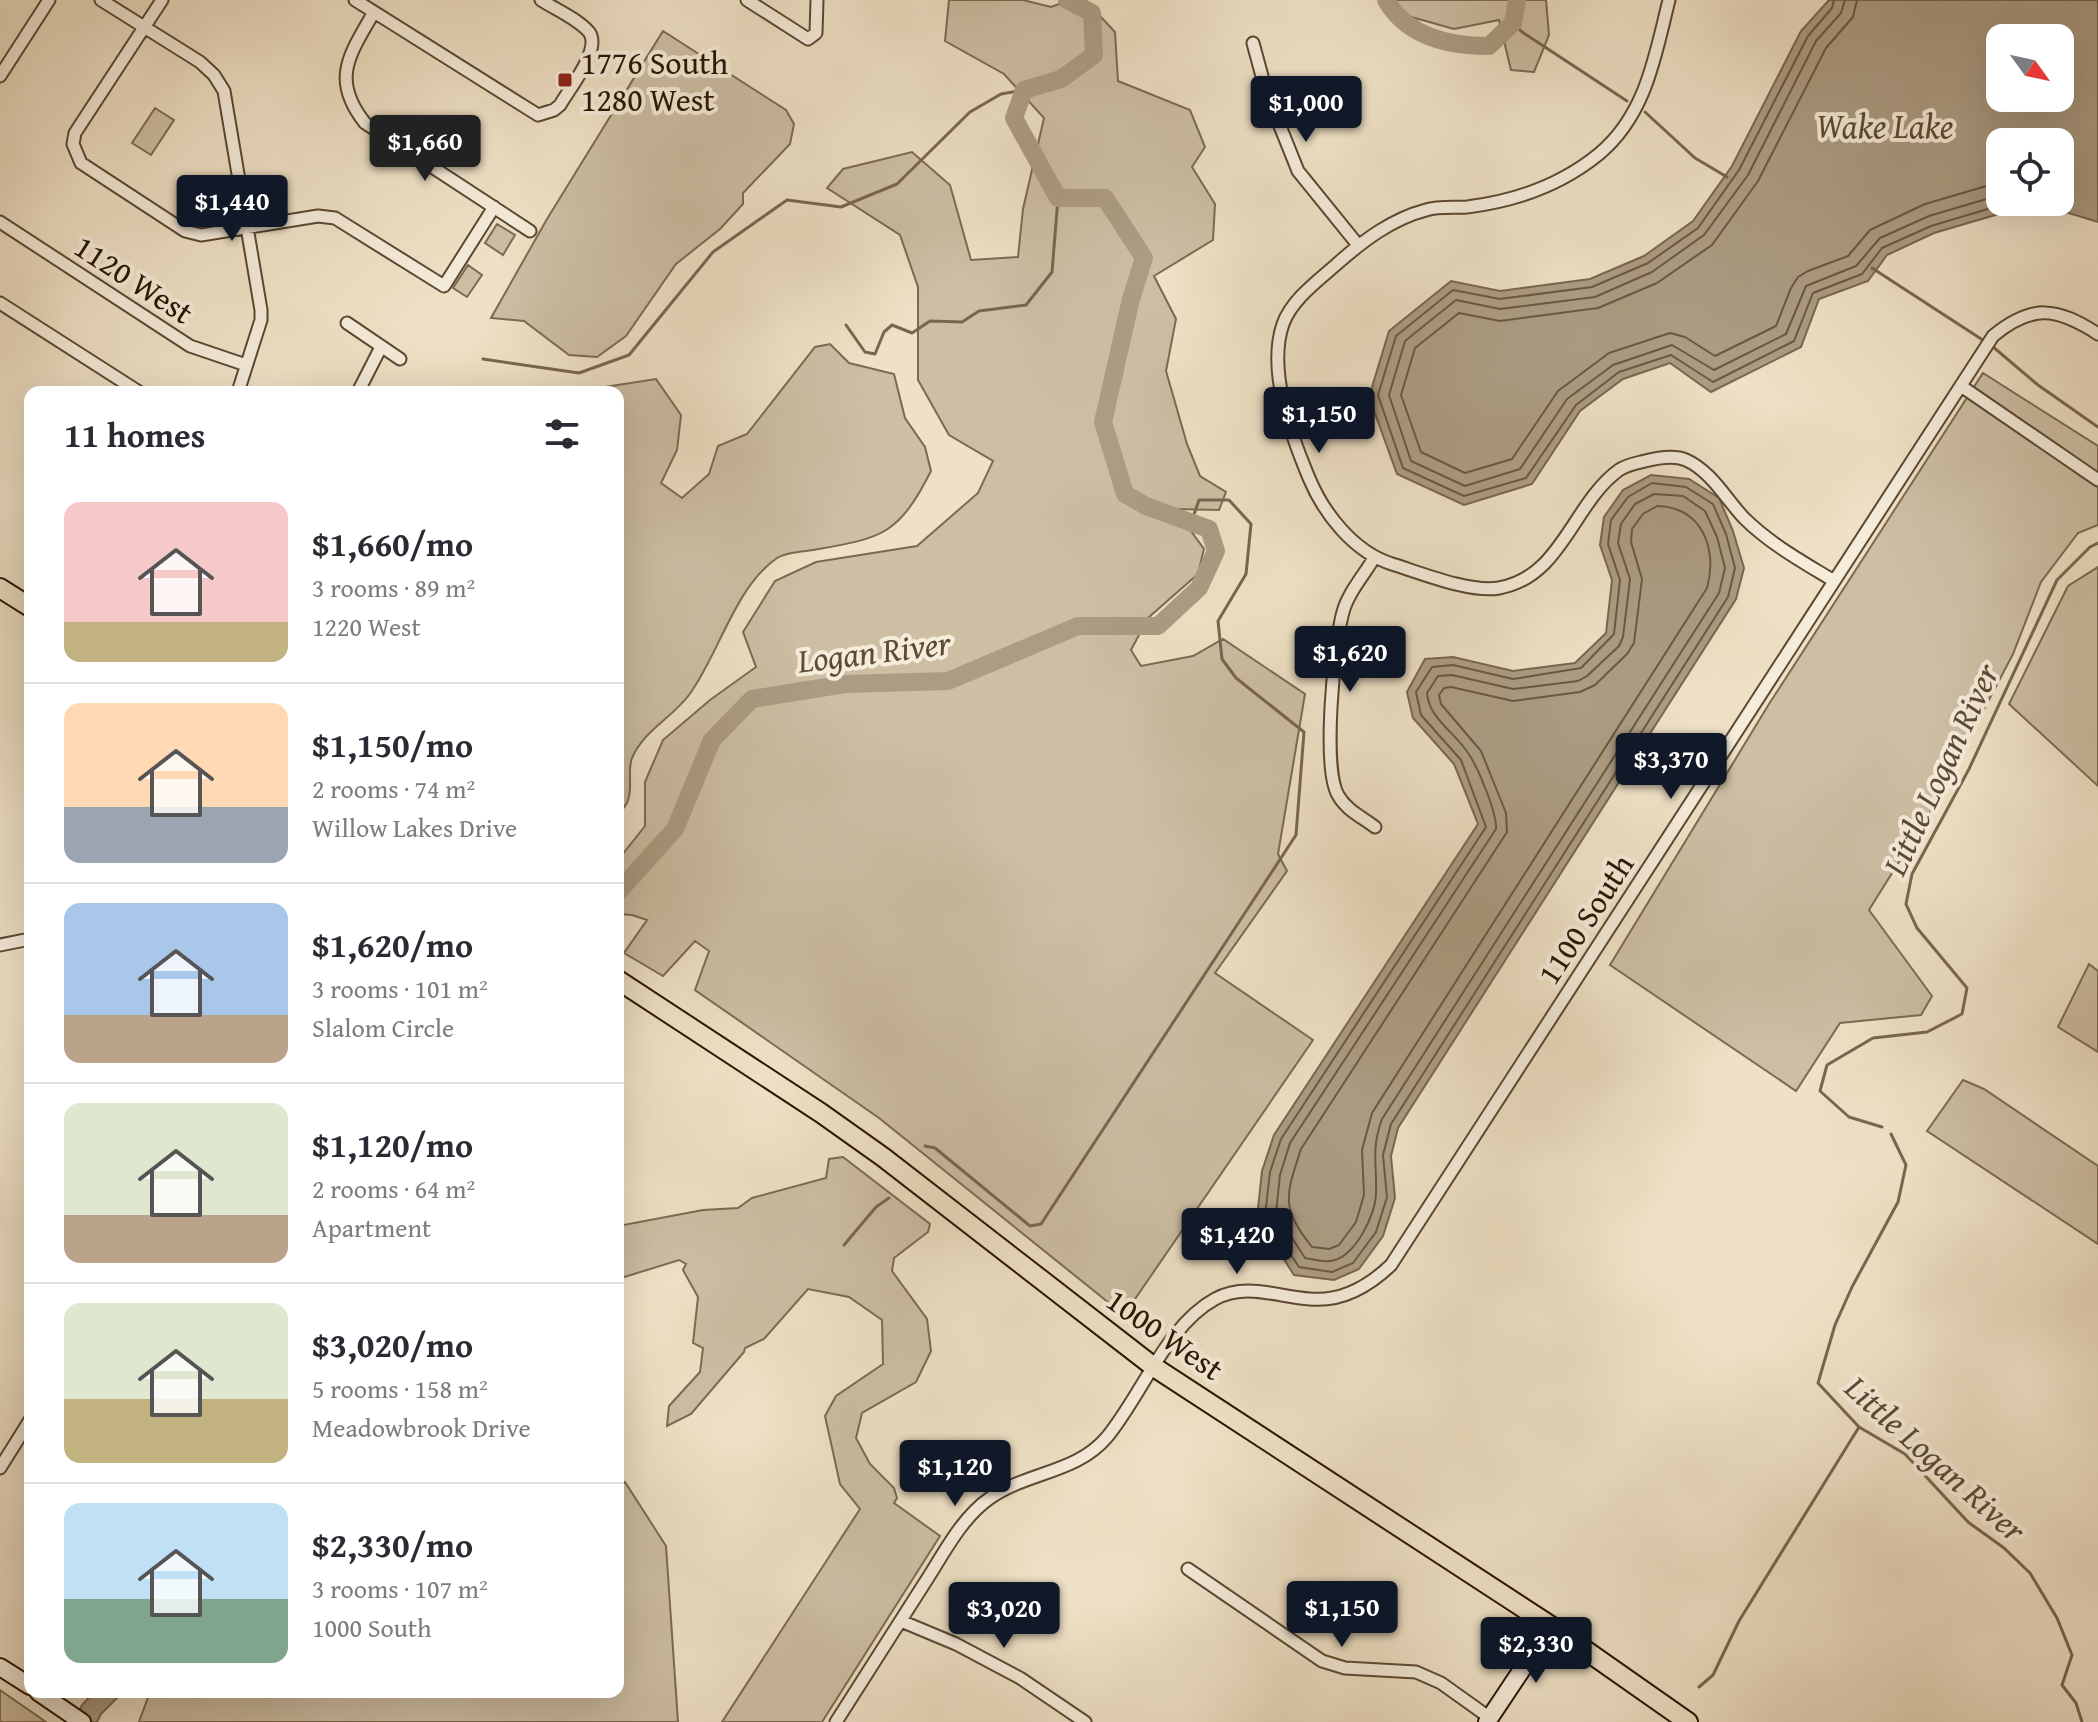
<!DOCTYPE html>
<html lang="en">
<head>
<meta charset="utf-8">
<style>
	body { margin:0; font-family:"Gentium Book Plus",serif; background:#f2f2f3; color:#2b2b33; height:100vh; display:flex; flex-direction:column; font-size:30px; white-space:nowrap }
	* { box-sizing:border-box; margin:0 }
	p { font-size:26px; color:#7c7c81 }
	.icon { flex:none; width:44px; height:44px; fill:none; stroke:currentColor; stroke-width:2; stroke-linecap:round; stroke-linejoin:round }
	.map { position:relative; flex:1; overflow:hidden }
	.sheet { position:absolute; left:24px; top:386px; width:600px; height:1312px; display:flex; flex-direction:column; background:#fff; border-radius:16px; box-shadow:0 8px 32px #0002 }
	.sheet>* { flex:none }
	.needle { width:52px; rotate:123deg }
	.controls { position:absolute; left:1986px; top:24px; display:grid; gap:16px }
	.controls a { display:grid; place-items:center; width:88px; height:88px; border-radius:16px; background:#fff; box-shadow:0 8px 32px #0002; font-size:40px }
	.price { position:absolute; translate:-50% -68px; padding:0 18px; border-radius:8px; background:#111827; color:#fff; font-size:26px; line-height:52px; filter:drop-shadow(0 2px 4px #0008) }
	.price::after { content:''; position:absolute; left:50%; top:48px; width:24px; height:18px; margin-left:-12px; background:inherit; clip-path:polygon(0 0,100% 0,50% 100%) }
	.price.current { background:#222; color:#fff }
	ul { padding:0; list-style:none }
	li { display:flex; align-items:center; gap:24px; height:200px; padding:0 40px }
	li+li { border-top:2px solid #e1e1e2 }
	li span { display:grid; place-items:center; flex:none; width:224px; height:160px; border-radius:16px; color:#555 }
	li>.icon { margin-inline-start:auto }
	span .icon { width:96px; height:96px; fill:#fffc; stroke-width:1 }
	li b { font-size:34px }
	h2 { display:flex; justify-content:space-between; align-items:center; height:96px; padding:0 40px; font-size:34px }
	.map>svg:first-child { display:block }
</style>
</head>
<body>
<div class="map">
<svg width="2098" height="1722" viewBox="0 0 2098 1722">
	<rect width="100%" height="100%" fill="#efe1c6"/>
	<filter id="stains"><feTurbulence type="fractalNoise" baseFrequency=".0025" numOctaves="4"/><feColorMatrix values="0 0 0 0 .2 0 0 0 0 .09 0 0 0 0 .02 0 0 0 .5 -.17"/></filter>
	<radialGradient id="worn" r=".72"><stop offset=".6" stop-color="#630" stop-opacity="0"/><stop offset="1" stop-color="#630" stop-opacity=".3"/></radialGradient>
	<path fill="#cdbea4" stroke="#7b6a52" stroke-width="2" d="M949 0H1023L1051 7 1070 0H1085L1115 32 1118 81 1190 110 1205 147 1192 167 1215 204 1213 240 1154 276 1176 319 1166 371 1187 444 1200 476 1226 492 1219 510 1175 509 1204 549 1198 574 1148 618 1131 650 1141 666 1193 656 1223 639 1305 694 1278 854 1287 871 1215 973 1313 1040 1124 1315 879 1118 695 990 709 951 695 941 663 976 624 953 647 920 632 915 618 914V860L645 826V782L663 740 710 700 756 667 743 632 775 581 816 562 917 546 978 493 993 461 949 435 918 380V287L900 235 827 188 843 169 912 152 950 185 971 260 1018 257 1023 209 1044 118 1004 74 945 41Z
		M1394 0H1546L1549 35 1534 72 1511 70 1499 20 1454 29 1408 16Z
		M663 31 786 110 794 124 790 144 743 193V204L720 229 676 264 626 336 597 357 569 355 524 321 491 318 547 219Z
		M155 108 174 120 151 155 132 143Z
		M497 224 515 235 503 255 485 243Z
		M468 265 482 275 467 297 453 288Z
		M830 344 849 363 894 374 905 418 925 447 931 471C898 536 882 538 813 550 802 552 787 552 777 558 735 587 719 654 689 695 672 718 644 730 632 758 627 771 633 787 628 800 627 805 621 811 618 815V392H587L592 389 656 379 681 415 677 450 661 483 682 498 709 474 718 446 747 434 815 347Z
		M1983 373 2098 446V525L2078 533 2041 582 2013 654 1929 814 1869 910 1932 996 1921 1015 1840 1023 1796 1091 1610 965 1769 704Z
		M2098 567V786L2009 704 2068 586Z
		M2089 964 2098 971V1052L2058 1027Z
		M1963 1080 1984 1089 2098 1166V1244L1927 1131Z
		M843 1157 930 1224 928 1232 894 1258 892 1271 927 1319 931 1351 916 1382 862 1413 856 1438 870 1464 894 1488 897 1498 894 1503 940 1536 822 1722H722L860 1509 840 1484 825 1416 836 1396 883 1364 882 1320 849 1297 808 1289 764 1339 745 1348 744 1352 691 1414 667 1426 669 1406 700 1372 703 1348 693 1343 698 1297 683 1270 686 1264 679 1260 618 1279V1226L703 1210 738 1208 752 1198 826 1178 829 1159Z
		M625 1482 666 1546 678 1722H139L150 1692H618V1489Z
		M0 1690 46 1722H0Z"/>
	<path fill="#ac9c83" stroke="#78664f" stroke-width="2" fill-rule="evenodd" d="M1829 0H2098V222L2036 203 1934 233 1887 255 1868 281 1819 299 1801 347 1711 392 1670 363 1623 379 1580 411 1532 484 1464 505 1397 474 1369 397 1389 331 1451 281 1500 291 1590 279 1644 256 1693 221 1732 166 1801 31ZM2000 38H2060V98H2000ZM2000 142H2060V202H2000Z
		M1651 475 1689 479 1719 498 1733 531 1744 568 1736 599 1398 1128 1391 1156 1395 1198 1383 1236 1359 1269 1334 1280 1294 1275 1257 1218 1262 1171 1274 1135 1478 824 1454 764 1413 718 1407 692 1425 659 1453 657 1513 671 1575 663 1606 633 1612 580 1600 545 1604 517 1623 490Z
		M94 1692H123L101 1714 97 1722H74L82 1705Z"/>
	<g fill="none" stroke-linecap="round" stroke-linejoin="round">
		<path stroke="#6a5842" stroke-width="2" d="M1834 0 1832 8 1808 36 1739 170 1698 228 1648 263 1592 287 1500 299 1453 290 1396 336 1378 395 1403 468 1464 496 1526 478 1576 405 1619 372 1671 355 1713 382 1794 341 1813 293 1862 274 1882 248 1931 226 2011 202
			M1845 0 1841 13 1816 41 1748 175 1704 235 1652 272 1595 297 1500 309 1456 300 1405 341 1389 395 1411 461 1465 486 1520 469 1567 399 1613 365 1672 345 1714 370 1786 334 1806 286 1856 266 1880 238 1929 216 2000 195
			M1857 0 1853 17 1826 48 1758 181 1712 245 1657 283 1598 308 1500 321 1459 313 1415 348 1401 395 1421 452 1465 473 1512 459 1558 391 1609 353 1670 333 1685 337 1715 356 1776 326 1791 288 1798 277 1808 271 1848 256 1870 230 1925 204 2000 182
			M1652 483 1686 487 1713 504 1726 534 1735 568 1728 597 1391 1124 1383 1155 1387 1197 1376 1232 1353 1263 1332 1272 1299 1267 1265 1216 1270 1172 1281 1139 1486 827 1461 760 1421 715 1416 692 1432 667 1453 665 1513 679 1581 668 1614 634 1620 580 1608 544 1611 520 1628 497Z
			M1654 494 1683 496 1705 511 1717 537 1725 568 1719 593 1382 1119C1371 1149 1377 1164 1376 1193 1376 1215 1354 1259 1330 1261 1322 1262 1312 1259 1305 1258L1276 1213 1280 1175 1290 1143 1496 829C1497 813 1478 767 1468 753 1455 732 1429 719 1427 693L1438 676 1452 675 1513 689 1578 681 1587 676 1619 646 1623 637 1630 579 1618 543 1621 524 1635 504Z
			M1657 506C1702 507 1718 549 1707 588L1372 1113 1362 1150 1364 1195 1356 1222 1339 1245 1329 1249 1312 1247C1280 1207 1286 1195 1301 1149L1507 832 1506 813 1481 751 1441 704 1439 695 1444 688 1451 687 1513 701 1580 692 1595 685 1627 654 1634 643 1642 579 1631 542 1632 529 1643 514Z"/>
		<path stroke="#78664f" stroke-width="3" d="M1513 23 1522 32 1627 101
			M1645 112 1695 158 1727 177
			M1872 268 1992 346 2038 385 2098 427
			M846 325 865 352 875 354 884 332 892 325 912 333 930 321 962 322 979 311 1026 305 1052 272 1058 198
			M483 359 579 373 629 355 713 252 787 200 841 207 897 184 970 112 1001 94 1024 90
			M1882 1127 1849 1117 1820 1091 1827 1065 1873 1038 1927 1032 1962 1014 1967 988 1917 928 1906 904 1912 874 1969 769 2057 580 2090 547 2098 543
			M1891 1134 1906 1165 1898 1202 1852 1287 1835 1325 1818 1383 1859 1427 1905 1454 1968 1522 2004 1548 2030 1573 2057 1618 2072 1655 2062 1685 2076 1703 2082 1722
			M925 1146 935 1148 1030 1226 1041 1224 1296 835 1304 732 1236 678 1222 659 1218 621 1246 574 1251 524 1229 500H1199L1191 523
			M844 1245 876 1207 889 1198
			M1699 1687 1713 1675 1739 1621 1859 1427"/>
		<path stroke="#ac9c83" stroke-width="18" d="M1386 0C1407 37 1450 46 1489 46L1513 23 1517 0
			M618 892 675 829 712 740 752 699 845 684 948 681 1078 626H1158L1199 588 1216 551 1209 529 1146 506 1125 494 1103 422 1131 299 1144 258 1105 198H1058L1014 118 1024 90 1061 79 1094 55 1092 13 1067 0"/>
		<g stroke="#5a4832" stroke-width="15">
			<path id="street" d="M101 0 200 62 214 75 224 91 261 310V320L238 392
				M162 0 75 133 73 144 81 163 185 231 201 235 318 216 335 218 444 286 494 207
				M355 0 538 115 554 110 560 105C569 89 602 49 589 32 578 19 555 9 541 0
				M747 0 808 39 816 33 817 0
				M1669 0C1655 56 1646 115 1599 154 1561 185 1516 201 1467 207 1453 208 1439 206 1426 210 1392 219 1364 240 1338 263 1319 280 1292 299 1283 324 1267 370 1291 435 1309 478 1324 514 1354 552 1392 564 1421 573 1470 593 1499 588 1562 577 1573 503 1619 470 1626 465 1637 463 1645 461 1657 458 1674 455 1686 460 1711 471 1726 499 1744 518 1770 544 1803 562 1834 581
				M374 12C350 54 330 79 365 123L530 231
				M1253 43 1266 91 1298 171 1358 245
				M0 76 49 0
				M0 222 190 346 246 365
				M0 303 139 392
				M347 323 400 359
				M1961 386 2098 480
				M358 392 381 347
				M1374 558C1364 575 1348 593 1343 612 1334 644 1322 768 1338 795 1346 810 1362 817 1375 827
				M0 945 30 939
				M0 1468 30 1420
				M1188 1569 1322 1661 1345 1668 1416 1672 1441 1683 1490 1718
				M901 1621 956 1644 1020 1678 1085 1722
				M836 1722C865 1676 895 1630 924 1584 943 1555 961 1518 990 1498 1027 1472 1077 1473 1107 1437 1141 1396 1167 1325 1215 1299 1246 1282 1278 1297 1310 1299 1342 1302 1369 1286 1391 1265L1993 336C2032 304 2056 307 2098 334"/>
		</g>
		<g stroke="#291500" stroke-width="20">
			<path id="secondary" d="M0 1667 30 1686
				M38 1692 82 1722
				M1487 1722 1551 1626"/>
		</g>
		<g stroke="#291500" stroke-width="22">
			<path id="primary" d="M0 588 30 607
				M618 980 821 1113 883 1157 1154 1367 1551 1626 1688 1722"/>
		</g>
		<use href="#street" stroke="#f5ecda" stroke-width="11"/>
		<use href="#secondary" stroke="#f5ecda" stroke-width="16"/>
		<use href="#primary" stroke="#efe1c6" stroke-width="18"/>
	</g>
	<rect fill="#8f2418" stroke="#f5ecda" stroke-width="3" x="557" y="72" width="16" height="16" rx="4"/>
	<g text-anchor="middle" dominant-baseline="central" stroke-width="8" stroke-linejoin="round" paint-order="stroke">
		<g font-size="32" fill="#291500" stroke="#f5ecda" text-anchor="start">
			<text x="581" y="62">1776 South<tspan x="581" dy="37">1280 West</tspan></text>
		</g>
		<g font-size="32" fill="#291500" stroke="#f5ecda">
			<text transform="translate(134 279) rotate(33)">1120 West</text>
			<text transform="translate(1585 919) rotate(-57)">1100 South</text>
			<text transform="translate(1165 1334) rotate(35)">1000 West</text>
		</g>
		<g font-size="34" font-style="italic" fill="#5d4b34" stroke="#f5ecda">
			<text x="1885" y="125">Wake Lake</text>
			<text transform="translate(874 651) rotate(-7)">Logan River</text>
			<text transform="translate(1940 769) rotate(-65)">Little Logan River</text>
			<text transform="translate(1936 1458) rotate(42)">Little Logan River</text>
		</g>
	</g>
	<rect width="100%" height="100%" filter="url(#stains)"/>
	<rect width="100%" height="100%" fill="url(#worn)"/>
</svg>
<div class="controls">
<a><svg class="needle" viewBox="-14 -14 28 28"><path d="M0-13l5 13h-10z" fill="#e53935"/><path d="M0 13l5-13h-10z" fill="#7c7c81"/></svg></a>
<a><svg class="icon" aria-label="locate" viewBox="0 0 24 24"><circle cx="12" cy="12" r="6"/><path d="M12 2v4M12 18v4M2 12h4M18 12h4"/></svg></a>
</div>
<b class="price" style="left:1306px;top:144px">$1,000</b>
<b class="price current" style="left:425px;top:183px">$1,660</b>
<b class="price" style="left:232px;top:243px">$1,440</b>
<b class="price" style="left:1319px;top:455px">$1,150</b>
<b class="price" style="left:1350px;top:694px">$1,620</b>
<b class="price" style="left:1671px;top:801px">$3,370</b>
<b class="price" style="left:1237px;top:1276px">$1,420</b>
<b class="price" style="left:955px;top:1508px">$1,120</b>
<b class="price" style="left:1342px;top:1649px">$1,150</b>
<b class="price" style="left:1004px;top:1650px">$3,020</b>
<b class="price" style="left:1536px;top:1685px">$2,330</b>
<section class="sheet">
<h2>11 homes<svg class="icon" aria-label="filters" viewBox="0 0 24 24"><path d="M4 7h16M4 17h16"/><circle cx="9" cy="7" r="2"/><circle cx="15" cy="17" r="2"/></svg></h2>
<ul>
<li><span style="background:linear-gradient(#f6c9c9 75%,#c2b280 0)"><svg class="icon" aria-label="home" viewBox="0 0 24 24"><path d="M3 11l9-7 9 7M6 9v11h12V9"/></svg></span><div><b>$1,660/mo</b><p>3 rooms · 89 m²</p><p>1220 West</p></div></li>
<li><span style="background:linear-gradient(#ffd9b3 65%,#9aa5b1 0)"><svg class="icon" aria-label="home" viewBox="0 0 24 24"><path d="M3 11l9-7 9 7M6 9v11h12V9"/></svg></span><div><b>$1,150/mo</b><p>2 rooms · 74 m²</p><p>Willow Lakes Drive</p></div></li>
<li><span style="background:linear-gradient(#a9c7e8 70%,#b9a48a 0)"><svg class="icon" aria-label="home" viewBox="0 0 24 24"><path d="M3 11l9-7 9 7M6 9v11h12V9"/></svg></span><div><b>$1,620/mo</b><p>3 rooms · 101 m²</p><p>Slalom Circle</p></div></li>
<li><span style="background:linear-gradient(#dfe7d0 70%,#b9a48a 0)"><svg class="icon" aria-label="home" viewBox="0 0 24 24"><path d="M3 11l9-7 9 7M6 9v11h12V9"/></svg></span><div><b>$1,120/mo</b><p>2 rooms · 64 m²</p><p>Apartment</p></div></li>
<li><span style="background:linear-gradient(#dfe7d0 60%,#c2b280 0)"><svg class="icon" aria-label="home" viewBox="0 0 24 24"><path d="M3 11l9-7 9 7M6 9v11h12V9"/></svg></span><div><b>$3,020/mo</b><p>5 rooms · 158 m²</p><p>Meadowbrook Drive</p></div></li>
<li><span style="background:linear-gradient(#bfe0f5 60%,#7fa58c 0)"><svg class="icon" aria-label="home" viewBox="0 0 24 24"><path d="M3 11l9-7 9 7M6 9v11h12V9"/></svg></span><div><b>$2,330/mo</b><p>3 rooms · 107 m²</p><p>1000 South</p></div></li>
</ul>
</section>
</div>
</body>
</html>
